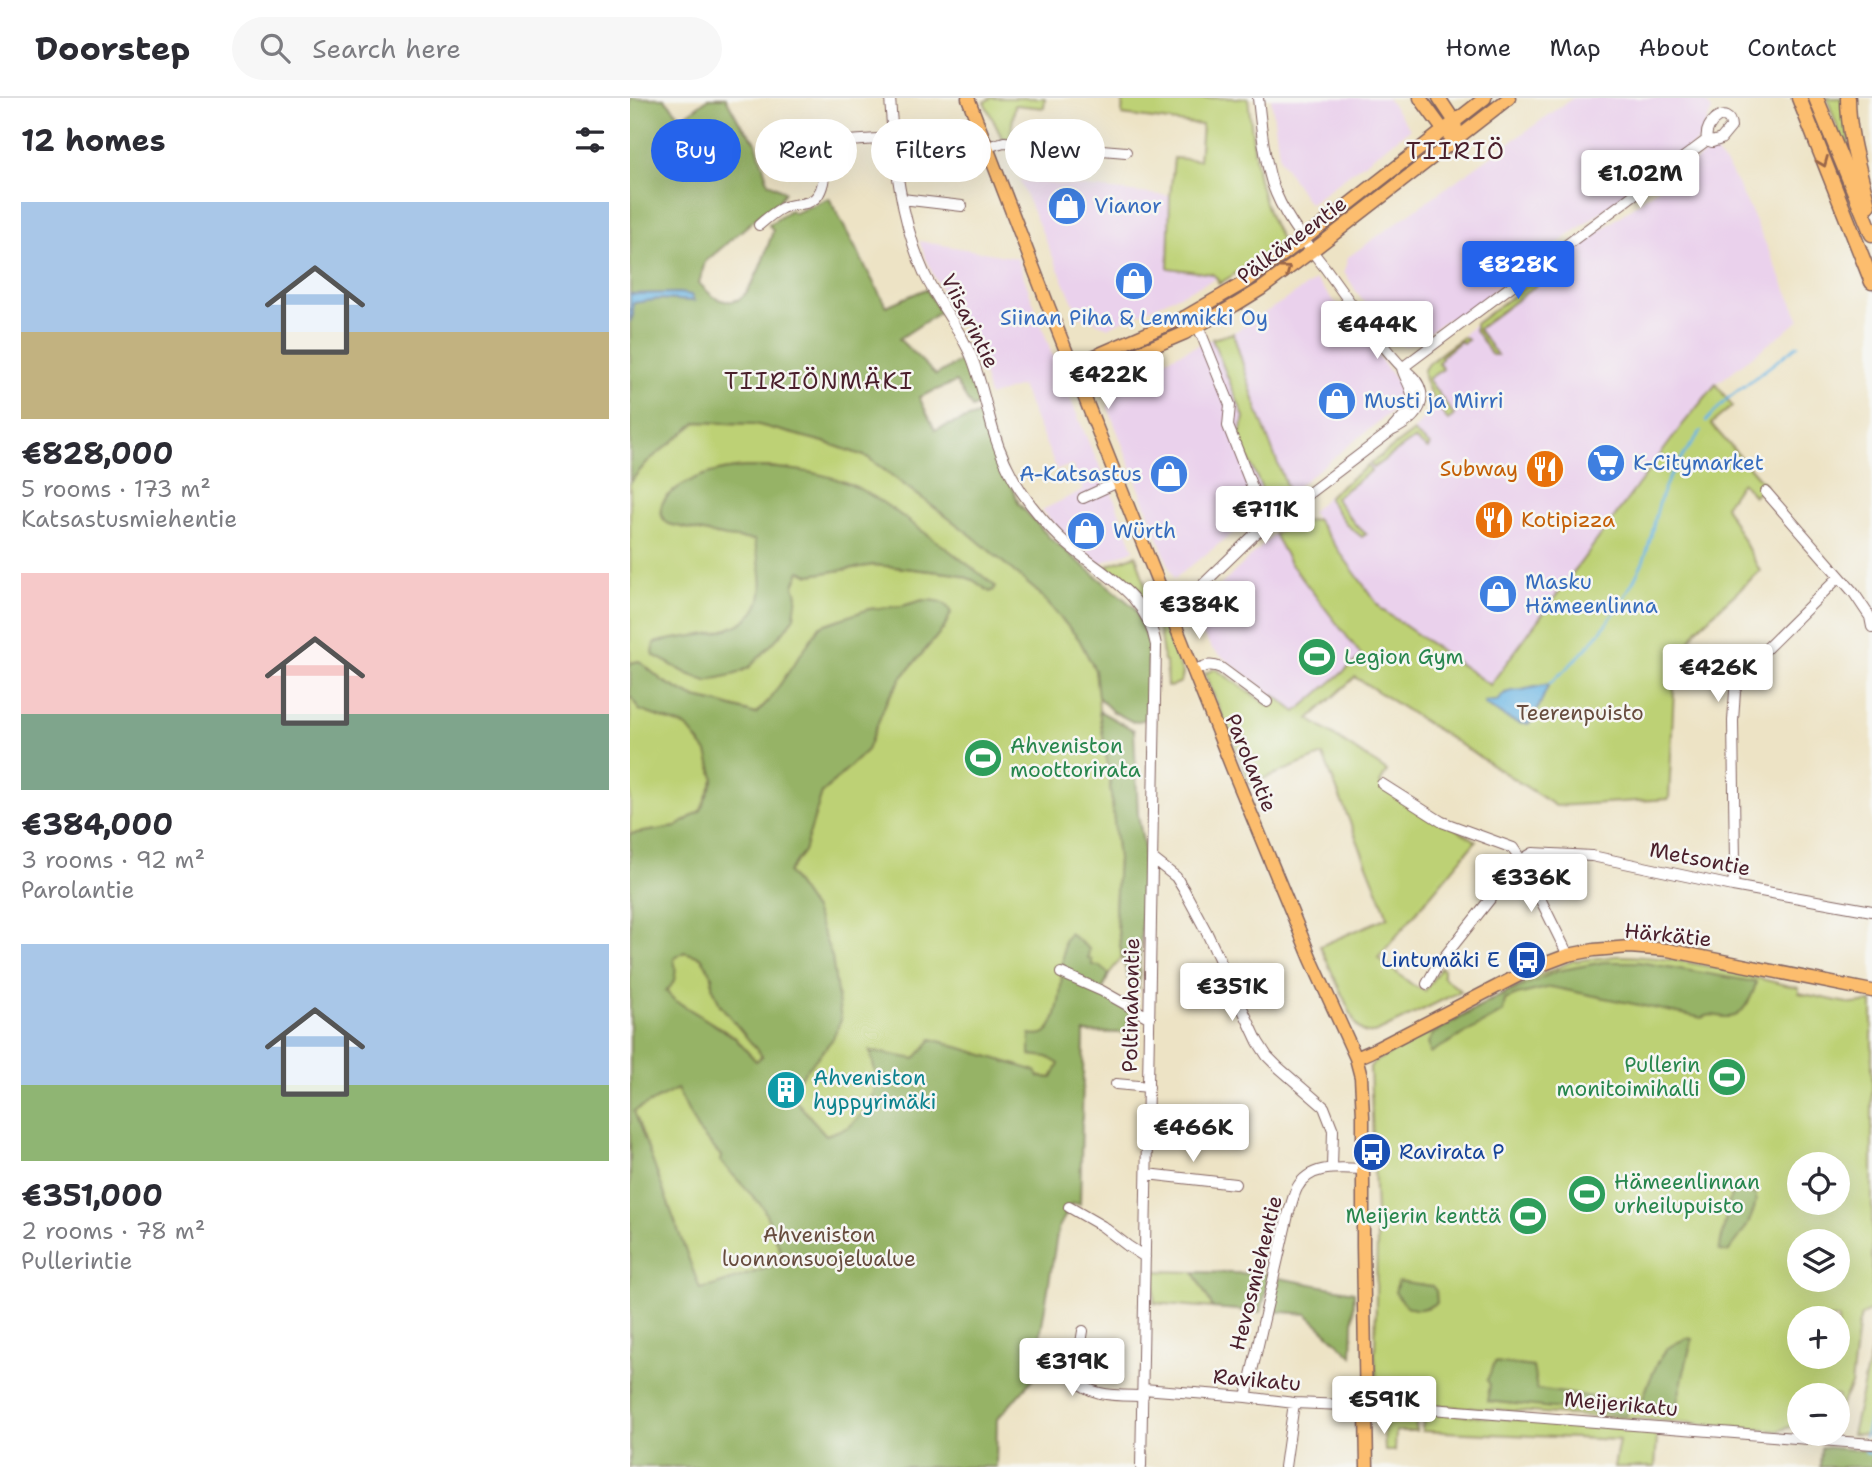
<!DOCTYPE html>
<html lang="en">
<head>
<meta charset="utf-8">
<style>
	body { margin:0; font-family:"Shantell Sans",sans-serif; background:#f7f7f7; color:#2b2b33; height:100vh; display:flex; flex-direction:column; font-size:26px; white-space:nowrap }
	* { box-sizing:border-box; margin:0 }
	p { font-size:23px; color:#7c7c81 }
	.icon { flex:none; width:38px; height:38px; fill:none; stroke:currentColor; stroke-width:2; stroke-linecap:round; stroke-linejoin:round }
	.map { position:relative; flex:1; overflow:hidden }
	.details { display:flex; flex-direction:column; background:#fff; width:630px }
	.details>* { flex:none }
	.banner { position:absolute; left:21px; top:21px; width:665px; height:63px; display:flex; gap:14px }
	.tools { position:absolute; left:1157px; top:1054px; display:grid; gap:14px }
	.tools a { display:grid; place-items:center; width:63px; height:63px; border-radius:50%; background:#fff; box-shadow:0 7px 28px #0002; font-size:35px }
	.price { position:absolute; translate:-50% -60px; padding:0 16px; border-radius:7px; background:#fff; color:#222; font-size:23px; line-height:46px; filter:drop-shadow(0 2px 4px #0008) }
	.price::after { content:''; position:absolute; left:50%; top:42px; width:21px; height:16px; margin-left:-10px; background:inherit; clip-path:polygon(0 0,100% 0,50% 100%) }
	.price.current { background:#2563eb; color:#fff }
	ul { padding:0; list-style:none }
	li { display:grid; align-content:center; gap:14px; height:371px; padding:0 21px }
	li span { display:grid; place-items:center; height:217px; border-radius:0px; color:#555 }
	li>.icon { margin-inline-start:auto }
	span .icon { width:126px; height:126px; fill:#fffc; stroke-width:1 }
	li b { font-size:30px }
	h2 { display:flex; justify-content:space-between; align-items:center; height:84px; padding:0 21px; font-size:30px }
	.tag { padding:0 24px; border-radius:32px; background:#fff; box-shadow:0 7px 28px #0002; font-size:24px; line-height:63px }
	.tag.current { background:#2563eb; color:#fff }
	header { display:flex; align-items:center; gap:42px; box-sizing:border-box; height:98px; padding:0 35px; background:#fff; border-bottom:2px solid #e1e1e2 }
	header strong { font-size:33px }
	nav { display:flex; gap:38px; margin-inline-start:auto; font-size:24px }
	.search { width:490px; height:63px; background:#f7f7f7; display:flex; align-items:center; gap:18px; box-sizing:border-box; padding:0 24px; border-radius:38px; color:#7c7c81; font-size:26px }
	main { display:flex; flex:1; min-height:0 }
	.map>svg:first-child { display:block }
</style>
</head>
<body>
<header>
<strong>Doorstep</strong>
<div class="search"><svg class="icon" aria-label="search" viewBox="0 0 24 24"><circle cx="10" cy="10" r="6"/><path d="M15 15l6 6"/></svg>Search here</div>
<nav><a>Home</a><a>Map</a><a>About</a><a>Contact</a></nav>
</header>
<main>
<section class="details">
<h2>12 homes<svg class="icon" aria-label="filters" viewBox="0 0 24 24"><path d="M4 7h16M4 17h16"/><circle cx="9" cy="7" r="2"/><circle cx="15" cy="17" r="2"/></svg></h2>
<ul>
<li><span style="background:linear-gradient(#a9c7e8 60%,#c2b280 0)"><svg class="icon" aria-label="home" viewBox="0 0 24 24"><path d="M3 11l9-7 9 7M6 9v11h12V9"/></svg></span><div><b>€828,000</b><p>5 rooms · 173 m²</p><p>Katsastusmiehentie</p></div></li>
<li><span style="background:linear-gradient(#f6c9c9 65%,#7fa58c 0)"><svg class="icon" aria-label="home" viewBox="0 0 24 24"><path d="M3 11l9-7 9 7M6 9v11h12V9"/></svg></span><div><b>€384,000</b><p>3 rooms · 92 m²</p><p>Parolantie</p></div></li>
<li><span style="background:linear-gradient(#a9c7e8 65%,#8fb573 0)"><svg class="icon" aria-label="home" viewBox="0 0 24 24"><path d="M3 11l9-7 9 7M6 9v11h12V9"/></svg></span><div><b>€351,000</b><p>2 rooms · 78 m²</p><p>Pullerintie</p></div></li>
</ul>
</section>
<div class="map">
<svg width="1242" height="1369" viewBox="0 0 1242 1369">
	<rect width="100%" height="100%" fill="#f6f6f2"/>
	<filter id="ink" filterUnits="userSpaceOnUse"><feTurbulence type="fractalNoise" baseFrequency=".0143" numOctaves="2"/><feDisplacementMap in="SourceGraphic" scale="14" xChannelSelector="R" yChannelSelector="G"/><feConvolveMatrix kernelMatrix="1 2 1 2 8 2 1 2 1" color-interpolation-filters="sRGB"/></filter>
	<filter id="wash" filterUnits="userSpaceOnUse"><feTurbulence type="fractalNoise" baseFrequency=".00686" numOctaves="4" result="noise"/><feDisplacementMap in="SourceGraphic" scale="28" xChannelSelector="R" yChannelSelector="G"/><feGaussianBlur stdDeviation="1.57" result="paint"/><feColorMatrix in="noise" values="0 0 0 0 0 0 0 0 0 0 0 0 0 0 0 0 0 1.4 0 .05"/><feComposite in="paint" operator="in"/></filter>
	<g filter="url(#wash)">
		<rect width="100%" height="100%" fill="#ede3c5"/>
		<path fill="#ead1ec" d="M641 0H757L780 31 679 106 650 62Z
			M943 0H1073L1082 12 1068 43 822 223 819 220 784 245 774 248 762 242 726 193 714 173 718 159Z
			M1083 50 1101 74 1120 111 1170 222 1086 286 1053 326 860 587 751 511 681 414 700 396 783 333 804 310 808 305 794 279V270L799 265 832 239 847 223Z
			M389 82 540 98 539 170 582 176 587 180 479 229 449 218Z
			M289 143 387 160 424 262 461 350 477 382 504 452 470 465 427 429 412 412 453 392 442 367 427 372 391 288 359 298 350 264 338 236 303 177Z
			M686 182 702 201 715 213 773 292 761 314 659 395 628 314 603 235Z
			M582 241 614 319 609 340 639 407 544 481 478 309 489 282Z
			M644 436 660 465 732 558 666 614 583 552 567 528 564 519 565 512Z"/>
		<path fill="#bdd175" stroke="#847850" stroke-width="2" fill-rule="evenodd" d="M361 0H415L414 10 385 7 380 40H372L354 4Z
			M493 0H618C624 48 626 101 652 143L628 161 589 186 587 180 582 176 538 170 540 98 544 60 569 62 572 27 492 17Z
			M1197 0H1214L1221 68Z
			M923 168 928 171 848 231 867 257H862L845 232V226Z
			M603 235 628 314 659 395 639 407 609 340 614 319 582 241Z
			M833 239 838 242 833 245 831 243 811 259 812 261 808 264 813 271 798 281 824 317 818 323C811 312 791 285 794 272 797 263 825 246 833 239Z
			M1086 286 1102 308 1081 326 1135 387 1124 398 1112 384 1095 408 1130 473 1068 530 1045 568 1039 701 926 708 725 579 679 621 757 673 750 685 846 743 748 860 784 888 795 893 811 869 813 871V879L831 893 747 934C736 937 733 935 726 927L690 848 758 819 693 657 620 686 575 576 584 571 587 572 638 607 644 597 666 614 732 558 660 465 644 436 667 425 686 421 751 511 860 587 1053 326Z
			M66 324 125 326 194 344 237 359 341 437 409 495 449 541 465 572 468 593 469 613 478 668 488 760 485 811 492 859 479 876 472 893 497 935 454 934 453 968 422 980 302 964 240 954 243 962 398 979 0 1369V936L104 939 43 901 36 892 43 861 54 854 71 859 82 877V888L90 906 125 949 184 812 158 774 174 753 192 695 237 652 257 602 272 579 314 530 293 502 272 508 239 511 140 601 126 616 88 605 65 600 34 584 9 563 0 565V384L17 364ZM116 369H143L210 383 226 389 273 419 341 469 360 493 343 482 327 476 274 470 244 467 180 477 124 442 37 398C62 382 86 371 116 369Z
			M783 334 800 347 798 351 784 341 743 370 740 366Z
			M738 368 741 373 705 400 725 426 736 436 732 439 717 427 698 401 702 395Z
			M506 457 516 490 553 575 551 584 540 589 537 588 536 564 534 563C532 552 531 540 528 529 521 503 497 486 477 470L479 467Z
			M0 597 9 612 57 629 77 654 84 680 71 712 46 729 0 736Z
			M986 858C1049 857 1107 876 1169 890V895L1222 906 1242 904V1214L1239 1213 1231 1218 1228 1228 1221 1287 1208 1313V1297H1169V1326L1148 1333 1004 1320 998 1321 801 1307 755 1298 747 1285 745 1257 747 1141 740 969 744 964 902 880 943 863ZM1169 1066H1208V1104H1169ZM1169 1143H1208V1181H1169ZM1169 1220H1208V1258H1169Z
			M525 1173 564 1174 583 1210 524 1205Z
			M1242 1249V1337L1222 1336Z
			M786 1315V1333H766L765 1353H755L754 1333 759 1317Z
			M794 1316H820L1024 1333 1027 1341 1025 1369H984L989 1342 792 1333Z"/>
		<path fill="#96b366" stroke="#706948" stroke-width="2" fill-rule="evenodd" d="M0 0H34L52 20 79 0H96L109 24 126 44 138 84 155 94 148 104 131 116 75 164 69 185C75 191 83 201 91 202 97 204 107 204 112 199 126 187 137 150 143 133L139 127 160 112 165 115 199 100 256 208 296 191 310 214 269 241 306 277 337 259 352 305 342 310 326 284 289 299 305 332 353 315 389 406 420 440 504 509 518 544V621L503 624 482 613 468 599 465 572 449 541 409 495 341 437 237 359 194 344 125 326 67 324 17 364 0 384V224L3 217V205L30 201 63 203 49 195 0 196Z
			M116 369C148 369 182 372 212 383 241 394 266 414 291 432 316 450 341 468 365 488L364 492 360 494 343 482 327 476 274 470 244 467 180 477 170 473 164 487 167 497 164 519 154 533 120 569 106 576 76 583 58 576 23 557 24 545C42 540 60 539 78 536 140 524 137 494 124 442L96 439 38 426C13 403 59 382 77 376 90 372 103 370 116 369Z
			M293 502C306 503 315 501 321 515L314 530 272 579 257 602 237 652 192 695 174 753 158 774 184 812 202 859 211 922 202 942 158 994 196 1037 219 1029 239 1008 244 994 246 977 240 953 285 961 302 941 406 973 409 979 422 980 429 966 417 959 400 957V936C405 937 411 938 416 934 433 921 432 864 434 843L439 835 459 851 458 860 462 861V867L469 868 479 876 472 893 500 909 497 935 454 934 450 1106 442 1105 428 1131 403 1281 367 1321 366 1369H0V736L46 729 71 712 84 680 77 654 57 629 9 612 0 597V565L9 563 34 584 65 600 88 605 126 616 140 601 190 528 239 511 272 508ZM54 854 71 859 82 877V888L90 907 132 958 126 963 104 939 43 901 36 893C47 885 47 873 44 861ZM47 991 67 1031 91 1058 90 1063 133 1109 155 1164 83 1188 70 1191 4 1013Z
			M469 613 504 632 508 717 514 749 509 890 503 896 492 859 485 811 488 760 478 668Z
			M973 864H1009L1126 884C1124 895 1113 919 1100 919 1089 920 1083 914 1072 920L921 889 887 897 875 902 873 914 800 955 798 945 803 936 866 900 927 873Z
			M1104 1093 1126 1096C1127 1117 1111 1138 1098 1154L1089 1153 1099 1104Z
			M564 1174 640 1176 631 1214 583 1210Z
			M649 1180 724 1194 722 1258 677 1216 642 1213Z
			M768 1183 802 1188 806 1193 807 1205C788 1215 777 1214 765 1194Z
			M1057 1240 1062 1241 1045 1313 1042 1317 1011 1313C1010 1302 1028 1260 1037 1251 1042 1246 1051 1243 1057 1240Z
			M865 1264 903 1269 907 1291 998 1304 997 1318 857 1303 860 1287 857 1282Z
			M1191 1349 1242 1353V1369H1190Z"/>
		<path fill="#6bb6e4" stroke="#5a6a88" stroke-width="2" d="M49 195 61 197 64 203 30 201 3 205V217L0 224V196Z
			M919 586 903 622 898 626C884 627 868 614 855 607L854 604 867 603 875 595 882 593 892 592Z"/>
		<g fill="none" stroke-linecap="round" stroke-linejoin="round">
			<path stroke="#6bb6e4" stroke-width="2.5" d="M1076 323 1097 301 1168 247
				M919 586C961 551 990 513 1013 464 1022 443 1024 418 1032 396 1040 373 1057 353 1071 333
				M1235 1339 1242 1307
				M1234 1351 1236 1355 1242 1356"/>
		</g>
	</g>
	<g filter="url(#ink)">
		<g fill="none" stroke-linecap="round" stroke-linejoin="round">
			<g stroke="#836461" stroke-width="12">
				<path id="minor" d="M260 0C264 59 270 122 295 177 309 206 330 231 342 260 351 283 356 308 363 332 371 359 384 385 401 407 412 421 424 435 437 446 474 478 516 494 526 547L511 1369
					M357 49 374 44 496 54
					M272 101 332 108
					M129 127C136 121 144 114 152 110 161 106 170 107 179 104 197 98 195 65 196 49L203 44 263 40
					M568 228 600 307 598 328 637 427
					M772 270 1077 42 1082 44 1091 41 1101 29C1100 7 1073 23 1077 42
					M763 330C770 321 785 310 782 297 781 288 774 279 772 270
					M1136 394 1224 495 1240 519 1242 529
					M453 400 488 384
					M538 509 563 496 624 437 761 333C776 326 795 313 791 294 788 281 780 277 772 269 762 259 753 247 744 236 727 215 712 193 696 171 675 144 653 118 642 85 634 58 631 28 628 0
					M563 573C574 568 580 565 591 570L637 604
					M752 686 812 724 883 750 891 762 938 857
					M523 761 546 779 554 792 576 833 628 944 637 958 648 969 694 1009 703 1032 702 1070
					M1103 788 1105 765 1103 623 1105 593 1110 581 1127 560 1209 479
					M431 875 472 893 520 920
					M797 886 807 868 891 762 903 755 962 758 1103 788 1242 813
					M486 986 519 989
					M517 1076 605 1086
					M439 1109 472 1128 498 1148 515 1159
					M453 1233 445 1280C459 1300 491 1297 513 1298
					M513 1291 616 1299 664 1305 789 1310 1242 1346
					M616 1299 658 1117C661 1108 663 1098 667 1090 680 1066 710 1070 733 1071
					M655 1369 664 1305"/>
			</g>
			<g stroke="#836461" stroke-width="15">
				<path id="major" d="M338 0 419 210 603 672 681 861 726 960 731 979 733 1018V1148L737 1369
					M790 0 814 33 820 38
					M809 0 825 24 826 31
					M442 268 555 219 617 183 673 142 855 0
					M447 281 555 235 605 207 631 191 682 153 879 0
					M726 960 740 954 901 871 938 857 964 852 999 849 1038 852 1242 893"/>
			</g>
			<g stroke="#836461" stroke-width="17">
				<path id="highway" d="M1169 0 1242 184
					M1186 0 1242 136
					M1218 0C1218 37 1229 71 1238 107"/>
			</g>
			<use href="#minor" stroke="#fff" stroke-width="10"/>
			<use href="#major" stroke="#fcbd6e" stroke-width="12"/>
			<use href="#highway" stroke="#fcbd6e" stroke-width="14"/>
		</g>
		<defs><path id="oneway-chevron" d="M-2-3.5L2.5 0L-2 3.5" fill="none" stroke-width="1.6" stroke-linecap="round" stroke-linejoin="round" transform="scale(1.75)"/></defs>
		<g stroke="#9a6649">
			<use href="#oneway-chevron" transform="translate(1193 64) rotate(68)"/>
			<use href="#oneway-chevron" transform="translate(656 172) rotate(-36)"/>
		</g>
	</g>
	<defs>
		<g id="shop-disc" transform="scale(2.0125)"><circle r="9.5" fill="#3f7fe0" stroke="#f6f6f2"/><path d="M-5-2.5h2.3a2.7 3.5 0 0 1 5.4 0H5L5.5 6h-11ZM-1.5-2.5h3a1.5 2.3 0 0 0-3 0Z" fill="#fff"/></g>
		<g id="supermarket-disc" transform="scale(2.0125)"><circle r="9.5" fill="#3f7fe0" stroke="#f6f6f2"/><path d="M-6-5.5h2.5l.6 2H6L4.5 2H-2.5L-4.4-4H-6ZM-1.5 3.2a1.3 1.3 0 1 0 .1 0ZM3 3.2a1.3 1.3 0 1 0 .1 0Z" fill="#fff"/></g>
		<g id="restaurant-disc" transform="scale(2.0125)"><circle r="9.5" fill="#e8710a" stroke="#f6f6f2"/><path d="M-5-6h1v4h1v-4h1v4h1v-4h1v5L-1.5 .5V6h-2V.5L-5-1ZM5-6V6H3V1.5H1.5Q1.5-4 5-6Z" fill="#fff"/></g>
		<g id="stadium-disc" transform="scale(2.0125)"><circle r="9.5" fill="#2e9e5b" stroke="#f6f6f2"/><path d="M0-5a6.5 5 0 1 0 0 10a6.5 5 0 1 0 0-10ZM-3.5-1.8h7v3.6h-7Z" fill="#fff"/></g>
		<g id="bus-disc" transform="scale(2.0125)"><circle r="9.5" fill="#1a4fb4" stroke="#f6f6f2"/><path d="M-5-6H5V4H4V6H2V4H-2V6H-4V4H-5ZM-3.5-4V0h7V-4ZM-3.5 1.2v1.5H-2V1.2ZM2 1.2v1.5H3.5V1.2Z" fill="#fff"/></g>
		<g id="building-disc" transform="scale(2.0125)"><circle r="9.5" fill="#0f9aa8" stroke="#f6f6f2"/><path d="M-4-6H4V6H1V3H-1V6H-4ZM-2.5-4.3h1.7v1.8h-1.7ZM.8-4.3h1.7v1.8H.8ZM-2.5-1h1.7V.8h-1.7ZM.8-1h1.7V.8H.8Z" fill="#fff"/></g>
	</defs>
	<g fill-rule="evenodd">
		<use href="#shop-disc" x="437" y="108"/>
		<use href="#shop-disc" x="504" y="183"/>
		<use href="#shop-disc" x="707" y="303"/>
		<use href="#supermarket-disc" x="976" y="365"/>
		<use href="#restaurant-disc" x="915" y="371"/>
		<use href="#shop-disc" x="539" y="376"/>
		<use href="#restaurant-disc" x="864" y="422"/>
		<use href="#shop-disc" x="456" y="433"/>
		<use href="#shop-disc" x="868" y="496"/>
		<use href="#stadium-disc" x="687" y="559"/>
		<use href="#stadium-disc" x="353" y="660"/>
		<use href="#bus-disc" x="897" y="862"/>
		<use href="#stadium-disc" x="1097" y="979"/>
		<use href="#building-disc" x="156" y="992"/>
		<use href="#bus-disc" x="742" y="1054"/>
		<use href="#stadium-disc" x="957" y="1096"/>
		<use href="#stadium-disc" x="898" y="1118"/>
	</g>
	<g text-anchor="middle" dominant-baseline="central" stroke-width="5" stroke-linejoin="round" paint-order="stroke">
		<g font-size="21" fill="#366cbe" stroke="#f6f6f2" text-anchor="start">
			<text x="464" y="108">Vianor</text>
			<text x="504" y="220" text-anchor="middle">Siinan Piha &amp; Lemmikki Oy</text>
			<text x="734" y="303">Musti ja Mirri</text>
			<text x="1003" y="365">K-Citymarket</text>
			<text x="512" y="376" text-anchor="end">A-Katsastus</text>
			<text x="483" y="433">Würth</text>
			<text x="895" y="484">Masku<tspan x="895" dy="24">Hämeenlinna</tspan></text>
		</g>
		<g font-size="21" fill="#4a1f2b" stroke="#f6f6f2">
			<text transform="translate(662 142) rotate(-37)">Pälkäneentie</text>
			<text transform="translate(340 223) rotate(63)">Viisarintie</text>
			<text transform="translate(621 665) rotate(68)">Parolantie</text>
			<text transform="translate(1070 761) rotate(11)">Metsontie</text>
			<text transform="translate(1038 837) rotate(6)">Härkätie</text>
			<text transform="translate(501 907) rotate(-89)">Poltinahontie</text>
			<text transform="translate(626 1175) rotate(-76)">Hevosmiehentie</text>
			<text transform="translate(627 1282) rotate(5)">Ravikatu</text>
			<text transform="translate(991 1306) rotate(5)">Meijerikatu</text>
		</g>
		<g font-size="21" fill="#c56008" stroke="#f6f6f2" text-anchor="end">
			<text x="888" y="371">Subway</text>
			<text x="891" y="422" text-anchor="start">Kotipizza</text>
		</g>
		<g font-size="21" fill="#27864d" stroke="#f6f6f2" text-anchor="start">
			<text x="714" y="559">Legion Gym</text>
			<text x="380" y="648">Ahveniston<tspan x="380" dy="24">moottorirata</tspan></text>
			<text x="1070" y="967" text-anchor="end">Pullerin<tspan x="1070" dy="24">monitoimihalli</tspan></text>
			<text x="984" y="1084">Hämeenlinnan<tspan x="984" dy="24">urheilupuisto</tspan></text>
			<text x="871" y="1118" text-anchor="end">Meijerin kenttä</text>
		</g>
		<g font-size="21" fill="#674c3e" stroke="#f6f6f2">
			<text x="950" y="615">Teerenpuisto</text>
			<text x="189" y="1137">Ahveniston<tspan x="189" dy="24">luonnonsuojelualue</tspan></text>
		</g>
		<g font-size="21" fill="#164399" stroke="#f6f6f2" text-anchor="end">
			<text x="870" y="862">Lintumäki E</text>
			<text x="769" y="1054" text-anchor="start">Ravirata P</text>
		</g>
		<g font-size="21" fill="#0d838f" stroke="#f6f6f2" text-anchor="start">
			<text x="183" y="980">Ahveniston<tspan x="183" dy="24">hyppyrimäki</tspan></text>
		</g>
		<g font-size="23" letter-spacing="2" fill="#4a1f2b" stroke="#f6f6f2">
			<text x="189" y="283">TIIRIÖNMÄKI</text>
		</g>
		<g font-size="24" letter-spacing="2" fill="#4a1f2b" stroke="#f6f6f2">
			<text x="826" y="53">TIIRIÖ</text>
		</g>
	</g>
</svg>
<div class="tools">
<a><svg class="icon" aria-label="locate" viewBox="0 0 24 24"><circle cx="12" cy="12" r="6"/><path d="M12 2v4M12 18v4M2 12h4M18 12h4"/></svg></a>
<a><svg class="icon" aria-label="layers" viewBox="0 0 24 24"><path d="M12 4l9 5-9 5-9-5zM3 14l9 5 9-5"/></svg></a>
<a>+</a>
<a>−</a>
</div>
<b class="price" style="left:1010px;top:112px">€1.02M</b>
<b class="price current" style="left:888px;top:203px">€828K</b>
<b class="price" style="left:747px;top:263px">€444K</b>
<b class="price" style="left:478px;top:313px">€422K</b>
<b class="price" style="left:635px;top:448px">€711K</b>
<b class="price" style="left:569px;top:543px">€384K</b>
<b class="price" style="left:1088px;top:606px">€426K</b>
<b class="price" style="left:901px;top:816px">€336K</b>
<b class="price" style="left:602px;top:925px">€351K</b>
<b class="price" style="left:563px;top:1066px">€466K</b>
<b class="price" style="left:442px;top:1300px">€319K</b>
<b class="price" style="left:754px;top:1338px">€591K</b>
<div class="banner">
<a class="tag current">Buy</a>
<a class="tag">Rent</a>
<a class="tag">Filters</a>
<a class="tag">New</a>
</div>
</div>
</main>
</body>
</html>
